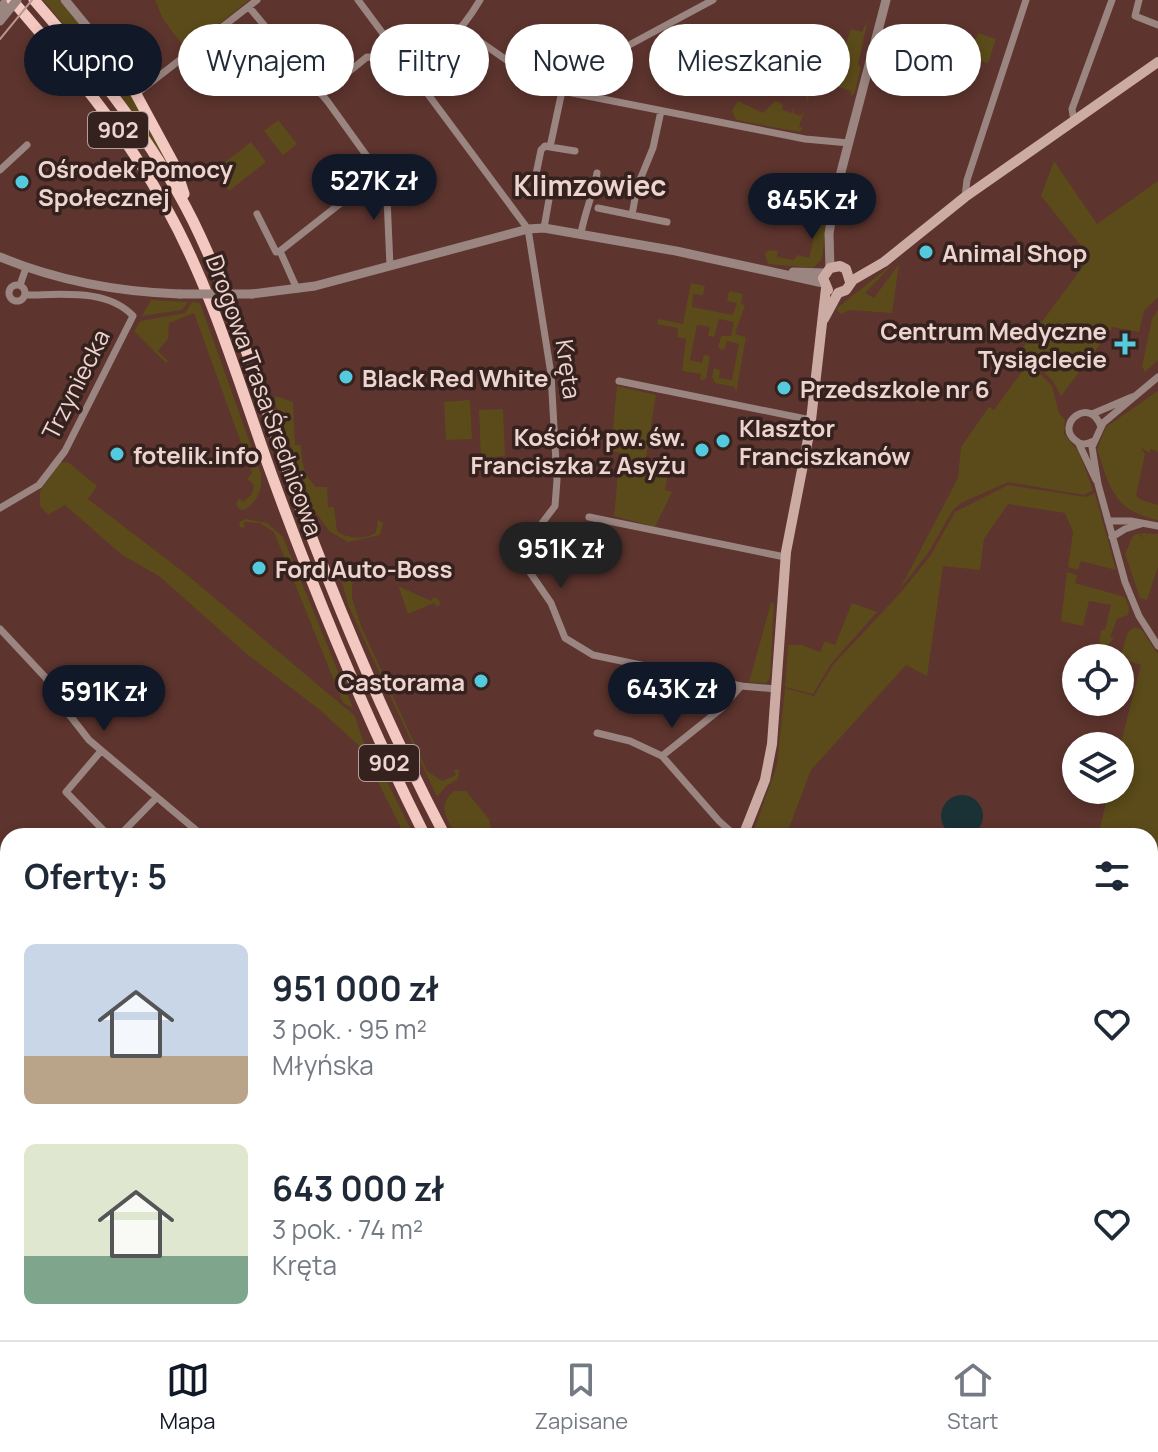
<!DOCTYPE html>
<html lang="pl">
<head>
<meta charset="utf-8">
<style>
	body { margin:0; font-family:Manrope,sans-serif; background:#f2f2f3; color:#1f2937; height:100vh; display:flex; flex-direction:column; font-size:30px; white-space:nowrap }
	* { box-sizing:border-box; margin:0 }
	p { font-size:26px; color:#747a83 }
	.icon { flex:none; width:44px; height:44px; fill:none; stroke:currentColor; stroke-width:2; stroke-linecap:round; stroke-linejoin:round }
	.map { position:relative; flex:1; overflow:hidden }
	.panel { position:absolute; left:0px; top:828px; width:1158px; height:512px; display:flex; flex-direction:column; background:#fff; border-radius:24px 24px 0 0; box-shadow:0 4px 12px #0003 }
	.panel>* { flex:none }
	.banner { position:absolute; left:24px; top:24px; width:1110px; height:72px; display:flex; gap:16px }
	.tools { position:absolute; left:1062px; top:644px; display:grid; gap:16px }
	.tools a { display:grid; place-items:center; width:72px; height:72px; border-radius:50%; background:#fff; box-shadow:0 4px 12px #0003; font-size:40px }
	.price { position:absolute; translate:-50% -68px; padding:0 18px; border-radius:28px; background:#111827; color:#fff; font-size:26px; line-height:52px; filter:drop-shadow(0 2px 4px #0008) }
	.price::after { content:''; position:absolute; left:50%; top:48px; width:24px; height:18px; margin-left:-12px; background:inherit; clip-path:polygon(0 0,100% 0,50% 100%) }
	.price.on { background:#222; color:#fff }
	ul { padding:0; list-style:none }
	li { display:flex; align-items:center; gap:24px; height:200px; padding:0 24px }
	li span { display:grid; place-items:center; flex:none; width:224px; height:160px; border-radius:12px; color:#555 }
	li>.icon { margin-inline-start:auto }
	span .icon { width:96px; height:96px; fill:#fffc; stroke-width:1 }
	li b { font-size:34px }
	h2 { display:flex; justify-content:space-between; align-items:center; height:96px; padding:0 24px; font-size:34px }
	.tag { padding:0 28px; border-radius:36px; background:#fff; box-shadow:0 4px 12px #0003; font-size:28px; line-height:72px }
	.tag.on { background:#111827; color:#fff }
	.menu { display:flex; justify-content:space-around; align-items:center; height:112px; border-top:2px solid #e0e1e3; background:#fff; font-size:22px; color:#747a83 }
	.menu a { display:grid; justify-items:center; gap:4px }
	.menu .on { color:#111827 }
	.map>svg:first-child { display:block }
</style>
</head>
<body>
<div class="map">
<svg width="1158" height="1340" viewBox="0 0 1158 1340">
	<rect width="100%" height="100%" fill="#5d342e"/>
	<path fill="#5b4b1a" d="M43 0H59L97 45 139 105 170 167 110 79Z
		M155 0H249L186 50 163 19Z
		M868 19 858 64 861 68 854 94 851 96V91L835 86 828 80 833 81 851 29 862 32Z
		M107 26 142 77 133 74 102 31Z
		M802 33 827 42 819 64 796 45Z
		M978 33 996 39 988 63 969 57Z
		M795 48 818 67 817 70 780 78Z
		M817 72 807 102V97L776 86 779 80Z
		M738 101 763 113 775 101 783 104 782 110 791 113 794 108 793 113 800 116 804 111 799 127 803 128 800 132 736 120 732 111Z
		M278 120 297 144 283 155 264 131Z
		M251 142 266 162 229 191 214 171Z
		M1054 161 1097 224 1158 181V297L1144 311 1139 332 1113 327 1061 396 1053 381 1021 350 1090 257 1041 196Z
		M822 222 826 224 822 259 813 268 768 264 765 254 769 250 778 251 777 257 794 260 797 255 809 258 817 224Z
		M895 262 865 293 874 298 899 264 892 313 849 310 841 314 836 309Z
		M691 283 705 286 703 295 693 294 692 307 733 315 737 303 727 301 729 291 743 294 741 304 745 305 735 334 746 337 736 394 735 387 715 383 712 377 714 368 720 370 719 378 732 380 739 344 727 341 724 350 718 348 721 336H731L734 322 719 319 714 337 708 336 710 327 697 325 690 360 702 363 704 355 710 356 706 378 703 380H700L701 374 682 371 686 339 677 337 678 328 657 324 658 319 683 324Z
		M151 300 188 302 182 310 142 316Z
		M192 302 200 303 261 474C263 490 257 502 244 510L239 509 236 504 239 498 243 502 252 494 254 485 247 479 252 473 194 313 169 323 168 339 158 351 168 361 166 363 134 331 140 321 185 313Z
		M1158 309V360L1145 372 1142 366 1152 319Z
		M1029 362 1052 386 1059 413 1065 420 1064 434 1079 452 1093 490 1084 495 1008 482 961 503 953 510 928 553 900 589 958 478 961 447 989 407 994 410Z
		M617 386 656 395 646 458 670 463 665 490 672 492 655 527 614 516 620 453 611 451Z
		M1158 391V452L1151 449 1149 453 1140 447 1145 454 1136 496 1141 500 1158 505V520C1115 512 1109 487 1097 449L1106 427Z
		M276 396 293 402 295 445H301C301 462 304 475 316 487H327L328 507H334L337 531C346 539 367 540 376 532L378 520 383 523 380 535 348 542 329 531 312 507 274 400Z
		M470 400 472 439 446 440 444 402Z
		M503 409 505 456 481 458 479 410Z
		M68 462 97 486 88 499 186 574 355 716 367 753 320 710 248 655 159 576 122 555 65 505 48 515 40 506V491L60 463Z
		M1008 485 1086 497 1095 493 1116 570 1081 561 1078 570 1068 567 1073 532 1065 513 1008 504 984 539 980 570 943 566 927 676 906 665 811 770 786 836H752L777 765 785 688 814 696 833 665 902 591 931 555 955 512Z
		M246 519 267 523 283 537 353 708 343 703 274 532 260 523 244 522V528L240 527 239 522Z
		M1139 533 1143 540 1141 533 1158 534V567L1147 600 1140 598 1125 554 1133 536Z
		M348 562 354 563 357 568 352 586V598L361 626 427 771 442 781 456 775 454 770H459L458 779 446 786 437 797 349 607 338 569 340 565Z
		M1067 572 1077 575 1075 583 1125 597 1129 607 1128 615 1117 619 1110 637 1114 638 1107 646 1099 648 1101 630H1105L1111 605 1089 601 1083 626 1061 621Z
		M396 579 399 581 398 586 431 601 434 597 439 600 440 604 437 607 434 603 408 614Z
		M771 603H774L770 678 766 683 749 682Z
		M852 603 877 612 831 664 813 694 785 687 788 645H802L820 652 825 641 835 645Z
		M1134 627 1141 629 1158 654V899L1150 892V836H1098L1109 790H1120V746L1141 665 1120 658 1128 632Z
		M375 757 414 836H405L377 780 371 782 370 773Z
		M454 791H466L489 819 492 836H457C447 819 436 806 454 791Z
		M1158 1130V1284L1150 1282V1139Z
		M1150 1284 1158 1286V1340H1119L1110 1332H1150Z
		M588 1332H667L664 1340H597Z"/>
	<path fill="#1a3135" d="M941 816a21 21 0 1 1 42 0a21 21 0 1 1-42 0Z"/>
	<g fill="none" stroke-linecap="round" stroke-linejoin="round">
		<path stroke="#9b8581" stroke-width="7" d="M358 0 528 229 551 374 557 480 555 506 518 555 551 603 565 638 593 655 741 686 777 689
			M1139 0 1135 16 1158 25
			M249 7 328 102 379 173 387 198 390 266
			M462 29 538 82 562 91 805 139 849 143
			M408 68C442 49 460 34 480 0
			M551 87 713 0
			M562 91 550 147 575 151
			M136 94 257 0
			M321 94 367 57 382 58 395 50
			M661 111 653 148 637 187 632 215 667 222
			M1074 121 1072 109 1112 0
			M0 170 27 145
			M965 197 967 180 1026 0
			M598 208 632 215
			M257 214 276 252 280 251 379 173
			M544 228 551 188 534 184 541 150 545 146 550 147
			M581 233C585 212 593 194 597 173
			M280 251 297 289
			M20 285 26 268
			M9 293a8 8 0 1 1 16 0a8 8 0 1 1-16 0Z
			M1158 377 1103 423 1092 447 1098 484 1125 582 1139 616 1158 646
			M619 381 811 420
			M1092 414 1132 397
			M1094 441C1087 444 1081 446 1075 440 1055 424 1090 395 1101 427
			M1079 444 1096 480
			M0 508 39 485 65 451 133 316C107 288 60 295 25 295
			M589 517 785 557
			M1108 521H1131L1158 526
			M1112 537 1125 529 1141 524
			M0 629 45 677 64 708 89 740 203 836
			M597 733 630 741 662 756 722 708 741 686
			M101 751 66 792 109 836
			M662 756 719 821 736 836
			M119 836 156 798
			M0 999 8 1008
			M400 1332 408 1340
			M501 1332 515 1340
			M0 1337 8 1325
			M864 1340 868 1332"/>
		<path stroke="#9b8581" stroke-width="9" d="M65 0 102 45 136 94
			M0 9 7 0
			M0 257C58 281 117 292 180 294
			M830 268 829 234 835 195 886 0
			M793 272 825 273
			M252 294 315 286 528 229 544 228 676 251 823 283
			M0 861 8 868
			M0 875 8 883
			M550 1332 559 1340
			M582 1332 591 1340"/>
		<path stroke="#cdaba5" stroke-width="10" d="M828 290 823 278 830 268 840 266 846 269 850 282
			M824 319 838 293 846 290 853 280 884 262 965 197 1158 62
			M743 836 765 780 772 744 786 552 810 429 826 288"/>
		<path stroke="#f3c8c0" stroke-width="11" d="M12 0C69 66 125 131 167 209 213 292 239 384 271 473 316 597 366 718 425 836
			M34 0C94 69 152 139 193 221 238 313 266 413 301 509 343 621 390 731 445 836
			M136 94 175 166 184 194
			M698 1332 705 1340
			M726 1332 735 1340
			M752 1332 762 1340
			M788 1332 799 1340
			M668 1340 670 1332
			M854 1340 861 1332"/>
		<path stroke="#b79792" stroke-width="2" d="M0 39 32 0
			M0 867 8 874
			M560 1332 570 1340"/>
		<path stroke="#b79792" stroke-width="2" stroke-dasharray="16 8" stroke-linecap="butt" d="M0 944 8 952
			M0 967 8 976
			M261 1332 262 1340
			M340 1332 347 1340
			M386 1332 394 1340"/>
		<path stroke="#9b8581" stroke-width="9" d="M0 21 17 0
			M180 294H252"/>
	</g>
	<g fill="#54cade" stroke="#35221f" stroke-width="3">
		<circle cx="22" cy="182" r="8"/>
		<circle cx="926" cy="252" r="8"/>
		<path d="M1121 332h8v8h8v8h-8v8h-8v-8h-8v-8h8z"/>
		<circle cx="346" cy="377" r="8"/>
		<circle cx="784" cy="388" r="8"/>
		<circle cx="723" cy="441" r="8"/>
		<circle cx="702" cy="450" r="8"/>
		<circle cx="117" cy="454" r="8"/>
		<circle cx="259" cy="568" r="8"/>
		<circle cx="481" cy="681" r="8"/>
	</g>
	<g text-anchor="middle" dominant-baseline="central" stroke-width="7" stroke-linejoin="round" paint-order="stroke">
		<g fill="#35221f" stroke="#b69f9a" stroke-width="2">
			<rect x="88" y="112" width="60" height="36" rx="6"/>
			<rect x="359" y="745" width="60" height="36" rx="6"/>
		</g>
		<g font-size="22" font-weight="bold" fill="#eed4cf">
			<text x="118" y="130">902</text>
			<text x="389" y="763">902</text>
		</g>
		<g font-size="24" font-weight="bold" fill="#eed4cf" stroke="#35221f" text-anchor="start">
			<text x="38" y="168">Ośrodek Pomocy<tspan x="38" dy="28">Społecznej</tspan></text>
			<text x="942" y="252">Animal Shop</text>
			<text x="1107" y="330" text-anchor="end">Centrum Medyczne<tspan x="1107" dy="28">Tysiąclecie</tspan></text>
			<text x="362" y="377">Black Red White</text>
			<text x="800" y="388">Przedszkole nr 6</text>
			<text x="739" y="427">Klasztor<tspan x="739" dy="28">Franciszkanów</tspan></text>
			<text x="686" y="436" text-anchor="end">Kościół pw. św.<tspan x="686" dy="28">Franciszka z Asyżu</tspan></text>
			<text x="133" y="454">fotelik.info</text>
			<text x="275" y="568">Ford Auto-Boss</text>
			<text x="465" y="681" text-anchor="end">Castorama</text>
		</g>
		<g font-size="24" fill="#eed4cf" stroke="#35221f">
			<text transform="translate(569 369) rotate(82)">Kręta</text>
			<text transform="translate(75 384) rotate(-63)">Trzyniecka</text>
			<text transform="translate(265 395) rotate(70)">Drogowa Trasa Średnicowa</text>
		</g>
		<g font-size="28" font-weight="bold" fill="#eed4cf" stroke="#35221f">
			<text x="590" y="185">Klimzowiec</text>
		</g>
	</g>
</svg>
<div class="tools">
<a><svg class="icon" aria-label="locate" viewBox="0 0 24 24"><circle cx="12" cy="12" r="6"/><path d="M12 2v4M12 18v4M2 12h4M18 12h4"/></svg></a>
<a><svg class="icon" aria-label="layers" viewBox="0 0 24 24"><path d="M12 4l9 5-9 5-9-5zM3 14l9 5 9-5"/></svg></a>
</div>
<b class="price" style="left:374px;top:222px">527K zł</b>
<b class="price" style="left:812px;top:241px">845K zł</b>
<b class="price on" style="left:561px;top:590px">951K zł</b>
<b class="price" style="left:672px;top:730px">643K zł</b>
<b class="price" style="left:104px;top:733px">591K zł</b>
<div class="banner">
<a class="tag on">Kupno</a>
<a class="tag">Wynajem</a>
<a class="tag">Filtry</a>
<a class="tag">Nowe</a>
<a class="tag">Mieszkanie</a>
<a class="tag">Dom</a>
</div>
<section class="panel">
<h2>Oferty: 5<svg class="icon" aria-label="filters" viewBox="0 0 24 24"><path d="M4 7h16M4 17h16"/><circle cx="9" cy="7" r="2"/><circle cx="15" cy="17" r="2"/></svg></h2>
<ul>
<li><span style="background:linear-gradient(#c9d6e8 70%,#b9a48a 0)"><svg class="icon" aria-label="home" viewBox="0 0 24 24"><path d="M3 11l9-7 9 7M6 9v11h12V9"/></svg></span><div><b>951 000 zł</b><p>3 pok. · 95 m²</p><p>Młyńska</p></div><svg class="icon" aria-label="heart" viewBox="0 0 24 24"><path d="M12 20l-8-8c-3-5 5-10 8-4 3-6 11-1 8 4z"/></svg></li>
<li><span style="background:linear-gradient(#dfe7d0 70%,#7fa58c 0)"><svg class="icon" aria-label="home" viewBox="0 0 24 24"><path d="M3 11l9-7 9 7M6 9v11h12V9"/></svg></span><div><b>643 000 zł</b><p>3 pok. · 74 m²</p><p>Kręta</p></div><svg class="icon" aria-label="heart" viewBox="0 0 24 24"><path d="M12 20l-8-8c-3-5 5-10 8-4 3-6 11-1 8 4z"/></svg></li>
</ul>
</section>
</div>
<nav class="menu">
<a class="on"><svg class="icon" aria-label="map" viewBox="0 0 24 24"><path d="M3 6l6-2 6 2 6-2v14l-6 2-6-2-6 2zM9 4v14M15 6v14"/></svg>Mapa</a>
<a><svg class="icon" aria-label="saved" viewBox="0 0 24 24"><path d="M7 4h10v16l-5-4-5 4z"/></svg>Zapisane</a>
<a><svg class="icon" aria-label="home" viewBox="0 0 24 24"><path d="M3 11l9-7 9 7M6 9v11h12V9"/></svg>Start</a>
</nav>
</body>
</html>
